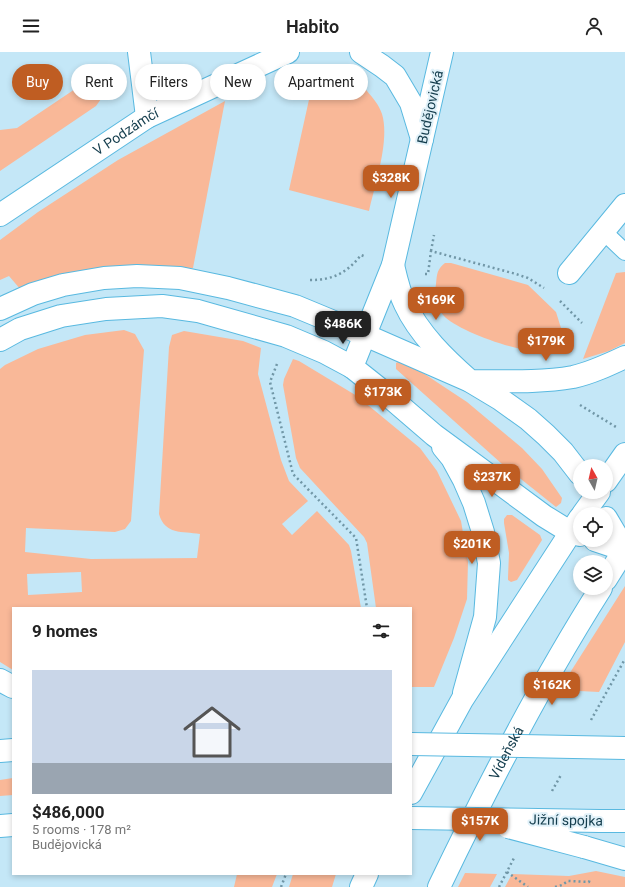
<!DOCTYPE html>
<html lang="en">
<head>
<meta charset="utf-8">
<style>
	body { margin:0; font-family:Roboto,sans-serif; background:#f2f2f2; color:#222; height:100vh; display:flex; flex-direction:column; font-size:15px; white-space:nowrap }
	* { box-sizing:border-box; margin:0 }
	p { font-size:13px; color:#767676 }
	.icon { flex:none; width:22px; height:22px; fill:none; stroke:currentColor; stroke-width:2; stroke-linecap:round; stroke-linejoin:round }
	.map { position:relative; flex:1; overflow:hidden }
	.panel { position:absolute; left:12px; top:555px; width:400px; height:268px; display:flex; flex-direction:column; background:#fff; border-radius:0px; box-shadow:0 2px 6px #0003 }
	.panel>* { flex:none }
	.top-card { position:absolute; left:12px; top:12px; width:400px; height:36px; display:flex; gap:8px }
	.needle { width:26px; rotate:352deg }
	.fabs { position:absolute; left:573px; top:407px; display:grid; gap:8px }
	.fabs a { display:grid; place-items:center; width:40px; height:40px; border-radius:50%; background:#fff; box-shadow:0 2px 6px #0003; font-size:20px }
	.price { position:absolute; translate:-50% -34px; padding:0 9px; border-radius:8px; background:#bf5d22; color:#fff; font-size:13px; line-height:26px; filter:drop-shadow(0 1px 2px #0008) }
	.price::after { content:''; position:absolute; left:50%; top:24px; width:12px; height:9px; margin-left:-6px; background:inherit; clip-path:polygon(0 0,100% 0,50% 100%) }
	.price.on { background:#222; color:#fff }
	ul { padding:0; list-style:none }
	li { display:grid; align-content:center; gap:8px; height:212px; padding:0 20px }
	li span { display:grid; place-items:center; height:124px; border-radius:0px; color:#555 }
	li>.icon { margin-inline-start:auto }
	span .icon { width:72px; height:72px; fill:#fffc; stroke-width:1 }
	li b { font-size:17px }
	h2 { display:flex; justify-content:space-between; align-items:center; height:48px; padding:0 20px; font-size:17px }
	.chip { padding:0 14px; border-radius:18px; background:#fff; box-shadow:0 2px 6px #0003; font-size:14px; line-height:36px }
	.chip.on { background:#bf5d22; color:#fff }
	header { display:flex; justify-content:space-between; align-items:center; height:52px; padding:0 20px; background:#fff; font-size:18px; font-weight:600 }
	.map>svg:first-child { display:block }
</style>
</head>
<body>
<header><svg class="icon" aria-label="menu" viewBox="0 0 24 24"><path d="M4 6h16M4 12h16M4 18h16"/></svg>Habito<svg class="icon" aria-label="person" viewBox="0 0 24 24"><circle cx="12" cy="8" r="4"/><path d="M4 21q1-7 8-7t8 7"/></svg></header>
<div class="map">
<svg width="625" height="835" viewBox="0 0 625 835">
	<rect width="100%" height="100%" fill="#c4e7f7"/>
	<path fill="#f9b898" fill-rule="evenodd" d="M333 22C350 22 356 27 367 39 373 46 379 53 382 62 390 88 375 132 369 159L289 138 314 25Z
		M90 27 106 40 96 54 0 119V78L17 76Z
		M225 49 193 216 138 214 21 238 9 224 0 228V188L38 160 118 108Z
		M445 211H451L528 233 556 260 561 276C557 283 552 293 544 297 527 305 456 278 444 264 436 255 434 243 436 232 437 222 437 217 445 211Z
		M625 220V291L609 299 583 307 616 221Z
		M124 278 135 282 144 298 131 469 125 477 115 480 26 476 25 500 91 507 197 506 200 482C182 479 165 483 159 462L169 295 172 283 184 279 243 289 261 296 258 322 281 408 289 429 308 449 282 472 292 483 317 459 349 493 351 499 361 556H13V618L0 610V317L5 313 38 297 85 283ZM81 520 82 540 28 543 27 522Z
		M293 307 299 309 357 344 420 396 437 419 461 469 468 510 467 547 454 586 434 635H411V556H376L367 491 364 485 300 416 296 406 283 333 284 327Z
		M400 309 420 319 467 350 522 396 542 417 562 446 561 451 556 455 502 412 396 317V311Z
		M507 463H512L540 483 542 488 517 528 511 530 508 528V525L509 501 504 471V467Z
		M625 534V590L599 640 559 638Z
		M13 726V743L0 744V728Z
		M596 819 625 825V835H505L512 822 569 824Z
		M465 821 497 822 490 835H458Z
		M237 822H277L272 835H234Z
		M293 822H336L332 835H289Z"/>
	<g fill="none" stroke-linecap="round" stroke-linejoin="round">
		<g stroke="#59b9e0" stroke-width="18">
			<path id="service" d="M604 180 625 200"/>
		</g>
		<g stroke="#59b9e0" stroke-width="24">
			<path id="minor" d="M139 0 147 65
				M569 221 625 153"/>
		</g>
		<g stroke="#59b9e0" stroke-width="24">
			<g id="tertiary">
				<path d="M361 0 382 14 395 24 411 51 422 87"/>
				<path d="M442 0 393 213 352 315 391 346 434 383 544 464 570 480 580 483"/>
				<path id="s1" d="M0 163 147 65 288 0"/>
				<path d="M393 213C396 226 399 240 405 252 419 282 445 307 470 329 504 329 539 331 573 325 591 321 608 313 625 305"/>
				<path d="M365 283 470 329 500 347 528 367 546 383 563 400 580 422"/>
				<path d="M443 395 452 406 464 428 474 451 483 480 489 511 485 565 464 641"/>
				<path d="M606 466 625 498"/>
				<path d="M595 488 625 498"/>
			</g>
		</g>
		<g stroke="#59b9e0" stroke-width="24">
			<g id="secondary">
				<path d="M606 429 625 402"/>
				<path d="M583 462 599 440"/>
				<path d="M606 527 625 497"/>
				<path d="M411 741 462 648 580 466"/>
				<path d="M361 835 367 822"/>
				<path id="s2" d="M439 835C488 733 540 632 601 536"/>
			</g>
		</g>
		<g stroke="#59b9e0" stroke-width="24">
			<path id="trunk" d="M0 257 33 242 63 233 104 226 137 224 180 226 228 236 295 254 365 283
				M0 288 20 277 61 264 106 257 162 254 198 259 286 284 324 300 352 315
				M0 628 13 635
				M0 699 13 698
				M600 769H625
				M0 774 13 773
				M584 795 625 807"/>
		</g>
		<path stroke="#7197a7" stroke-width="2.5" stroke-dasharray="2 3" stroke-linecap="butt" d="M431 199 434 183
			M425 222H428L431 199 516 222 528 226 544 236
			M310 228C333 228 347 221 361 203L366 205
			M560 249 582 271
			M277 312 270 330 293 422 356 486 367 556
			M580 353 616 375
			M591 668 625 607
			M552 739 561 723
			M507 820 528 835
			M281 835 286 822
			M499 835 514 806
			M555 835 562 833 568 829 589 830 590 826"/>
		<use href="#service" stroke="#fff" stroke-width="16"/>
		<use href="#minor" stroke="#fff" stroke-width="22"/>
		<use href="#tertiary" stroke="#fff" stroke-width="22"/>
		<use href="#secondary" stroke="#fff" stroke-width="22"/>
		<use href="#trunk" stroke="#fff" stroke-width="22"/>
		<g stroke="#59b9e0" stroke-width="24" stroke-linecap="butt">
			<path id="trunk-bridge" d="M411 692 625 696
				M411 766 600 769
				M508 775 584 795"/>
		</g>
		<use href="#trunk-bridge" stroke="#fff" stroke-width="22"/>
	</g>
	<g text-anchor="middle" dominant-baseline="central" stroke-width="4" stroke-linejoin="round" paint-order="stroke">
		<g font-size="14" fill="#143d4d" stroke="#e0f1f9">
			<text transform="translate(430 55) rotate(-77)">Budějovická</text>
			<text stroke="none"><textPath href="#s1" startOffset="151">V Podzámčí</textPath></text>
			<text stroke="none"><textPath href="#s2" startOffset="150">Vídeňská</textPath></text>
			<text transform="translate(566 768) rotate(1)">Jižní spojka</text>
		</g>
	</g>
</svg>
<div class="fabs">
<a><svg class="needle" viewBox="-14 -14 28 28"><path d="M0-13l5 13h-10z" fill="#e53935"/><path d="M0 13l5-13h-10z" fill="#767676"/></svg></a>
<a><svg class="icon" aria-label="locate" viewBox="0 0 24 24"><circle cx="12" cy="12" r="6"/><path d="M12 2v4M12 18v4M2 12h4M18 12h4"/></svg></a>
<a><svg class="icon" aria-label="layers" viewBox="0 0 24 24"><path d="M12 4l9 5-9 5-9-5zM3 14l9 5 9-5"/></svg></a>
</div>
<b class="price" style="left:391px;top:147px">$328K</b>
<b class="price" style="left:436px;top:269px">$169K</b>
<b class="price on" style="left:343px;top:293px">$486K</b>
<b class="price" style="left:546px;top:310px">$179K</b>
<b class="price" style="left:383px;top:361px">$173K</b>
<b class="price" style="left:492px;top:446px">$237K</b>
<b class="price" style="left:472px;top:513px">$201K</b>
<b class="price" style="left:552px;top:654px">$162K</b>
<b class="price" style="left:480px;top:790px">$157K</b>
<div class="top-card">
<a class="chip on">Buy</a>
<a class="chip">Rent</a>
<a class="chip">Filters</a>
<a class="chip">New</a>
<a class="chip">Apartment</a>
</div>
<section class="panel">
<h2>9 homes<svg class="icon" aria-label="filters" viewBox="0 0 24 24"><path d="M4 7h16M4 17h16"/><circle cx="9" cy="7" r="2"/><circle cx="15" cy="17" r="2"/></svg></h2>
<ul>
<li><span style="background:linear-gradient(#c9d6e8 75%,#9aa5b1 0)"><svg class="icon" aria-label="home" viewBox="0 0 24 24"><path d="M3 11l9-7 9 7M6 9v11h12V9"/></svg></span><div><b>$486,000</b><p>5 rooms · 178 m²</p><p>Budějovická</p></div></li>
</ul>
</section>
</div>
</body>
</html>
